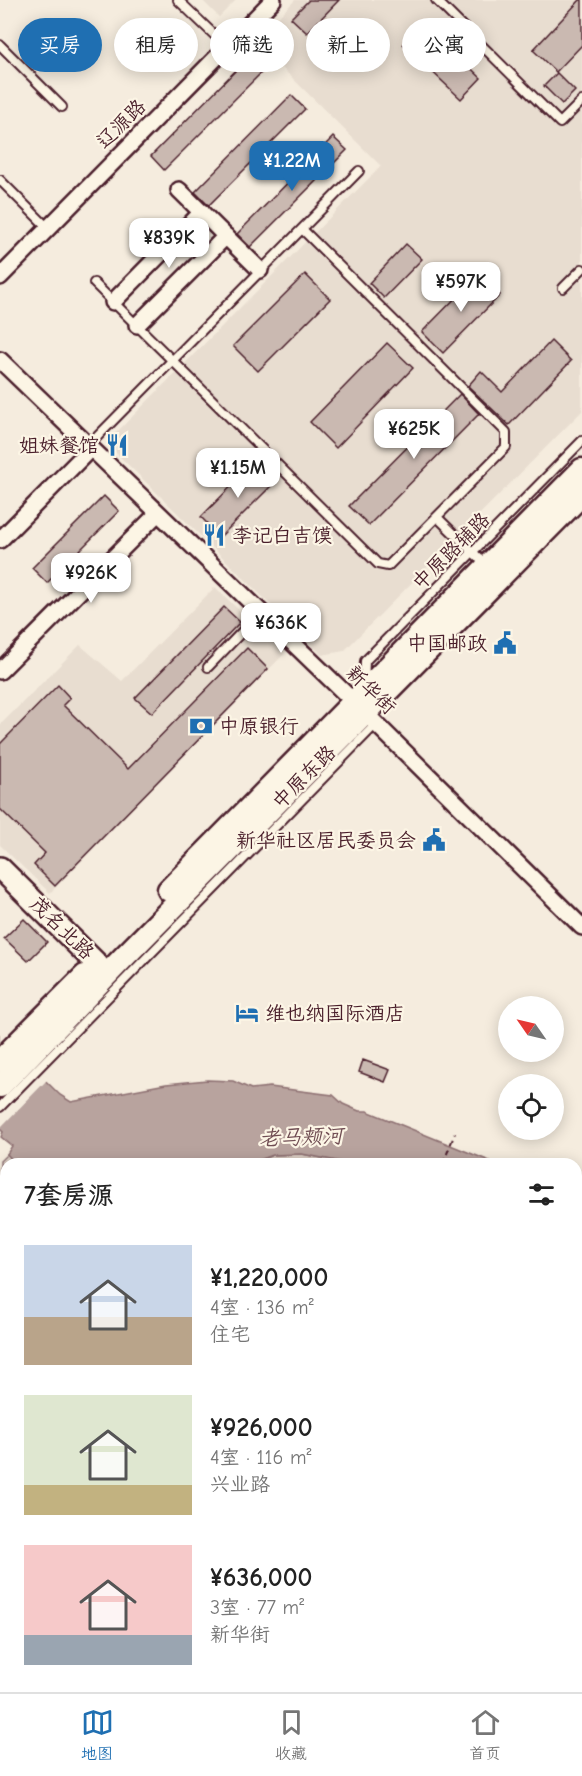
<!DOCTYPE html>
<html lang="zh">
<head>
<meta charset="utf-8">
<style>
	body { margin:0; font-family:"Comic Neue","LXGW WenKai TC",sans-serif; background:#f2f2f2; color:#222; height:100vh; display:flex; flex-direction:column; font-size:22px; white-space:nowrap }
	* { box-sizing:border-box; margin:0 }
	p { font-size:20px; color:#767676 }
	.icon { flex:none; width:33px; height:33px; fill:none; stroke:currentColor; stroke-width:2; stroke-linecap:round; stroke-linejoin:round }
	.map { position:relative; flex:1; overflow:hidden }
	.panel { position:absolute; left:0px; top:1158px; width:582px; height:534px; display:flex; flex-direction:column; background:#fff; border-radius:18px 18px 0 0; box-shadow:0 3px 15px #0003 }
	.panel>* { flex:none }
	.banner { position:absolute; left:18px; top:18px; width:546px; height:54px; display:flex; gap:12px }
	.needle { width:39px; rotate:304deg }
	.controls { position:absolute; left:498px; top:996px; display:grid; gap:12px }
	.controls a { display:grid; place-items:center; width:66px; height:66px; border-radius:50%; background:#fff; box-shadow:0 3px 15px #0003; font-size:30px }
	.price { position:absolute; translate:-50% -51px; padding:0 14px; border-radius:12px; background:#fff; color:#222; font-size:20px; line-height:39px; filter:drop-shadow(0 2px 3px #0008) }
	.price::after { content:''; position:absolute; left:50%; top:36px; width:18px; height:14px; margin-left:-9px; background:inherit; clip-path:polygon(0 0,100% 0,50% 100%) }
	.price.current { background:#1f6fb2; color:#fff }
	ul { padding:0; list-style:none }
	li { display:flex; align-items:center; gap:18px; height:150px; padding:0 24px }
	li span { display:grid; place-items:center; flex:none; width:168px; height:120px; border-radius:0px; color:#555 }
	li>.icon { margin-inline-start:auto }
	span .icon { width:72px; height:72px; fill:#fffc; stroke-width:1 }
	li b { font-size:26px }
	h2 { display:flex; justify-content:space-between; align-items:center; height:72px; padding:0 24px; font-size:26px }
	.chip { padding:0 21px; border-radius:27px; background:#fff; box-shadow:0 3px 15px #0003; font-size:21px; line-height:54px }
	.chip.current { background:#1f6fb2; color:#fff }
	.menu { display:flex; justify-content:space-around; align-items:center; height:84px; border-top:2px solid #e0e0e0; background:#fff; font-size:16px; color:#767676 }
	.menu a { display:grid; justify-items:center; gap:3px }
	.menu .current { color:#1f6fb2 }
	.map>svg:first-child { display:block }
</style>
</head>
<body>
<div class="map">
<svg width="582" height="1692" viewBox="0 0 582 1692">
	<rect width="100%" height="100%" fill="#f5ecde"/>
	<filter id="ink" filterUnits="userSpaceOnUse"><feTurbulence type="fractalNoise" baseFrequency=".0167" numOctaves="2"/><feDisplacementMap in="SourceGraphic" scale="12" xChannelSelector="R" yChannelSelector="G"/><feConvolveMatrix kernelMatrix="1 2 1 2 8 2 1 2 1" color-interpolation-filters="sRGB"/></filter>
	<g filter="url(#ink)">
		<path fill="#e8ddd0" d="M202 0H236L219 17Z
			M295 0H582V411L344 651 322 655 106 443 381 166 255 41Z
			M215 587 284 654 50 893 0 845V725L80 645 122 681Z
			M253 1686H319L325 1692H247Z"/>
		<path fill="#dbcec4" stroke="#927678" stroke-width="1.5" d="M7 1154 16 1164H6V1659L0 1653V1161Z
			M302 1154 352 1164H248L273 1155Z
			M576 1239 582 1241V1564L576 1558Z
			M33 1686H253L247 1692H40Z"/>
		<path fill="#b8a39e" stroke="#8c6e70" stroke-width="1.5" d="M0 1036 60 1095 71 1102 166 1084 207 1080 233 1081 251 1089 270 1087 333 1095 343 1104 359 1111H367L497 1164H352L302 1154 273 1155 248 1164H16L7 1154 12 1146 1 1137 3 1132 0 1129Z
			M576 1197 582 1200V1241L576 1239Z
			M582 1357V1389L576 1387V1361Z"/>
		<path fill="#f5ecde" d="M0 1033 48 1079 0 1128Z"/>
		<path fill="#cab9b1" stroke="#4a1f2b" stroke-width="1.5" d="M309 0H339L307 33 291 18Z
			M580 0H582V45L556 72 533 50Z
			M424 23 481 78 461 99 403 44Z
			M250 56 264 70 164 170 151 156Z
			M557 73 575 91 562 104 544 86Z
			M291 95 305 109 209 205 207 204 195 192Z
			M333 137 347 150 250 247 237 234Z
			M406 244 422 259 384 298 369 283Z
			M305 274 330 299 258 371 233 346Z
			M479 274 500 295 443 353 422 332Z
			M551 341 571 361 509 425 468 386 481 371 502 392Z
			M387 343 413 368 336 448 310 422Z
			M460 394 479 414 369 525 349 506Z
			M256 461 276 481 220 537 201 517Z
			M104 496 119 511 47 583 32 568Z
			M224 607 240 622 152 713 135 698Z
			M247 648 268 669 55 886 34 865 45 853 0 809V744L58 685 70 698 63 705 128 769Z
			M24 919 47 942 28 961 4 938Z
			M363 1060 390 1070 385 1082 359 1072Z"/>
		<g fill="none" stroke-linecap="round" stroke-linejoin="round">
			<g stroke="#4a1f2b" stroke-width="12">
				<path id="lane" d="M178 0 227 47
					M436 0 560 123 582 101
					M0 45 62 107
					M0 180 48 228
					M94 283 378 564 388 566 506 447V432L302 229
					M563 288 582 269
					M89 445 359 171
					M437 517 485 564
					M208 667 261 612
					M364 683 365 661 582 441
					M0 1107 376 724
					M307 1686 314 1692"/>
			</g>
			<g stroke="#4a1f2b" stroke-width="20">
				<path id="street" d="M179 190 260 270
					M0 277 273 0
					M113 302 202 212
					M137 325 226 236
					M0 360 354 702 582 927
					M0 540 91 448
					M0 671 158 513"/>
			</g>
			<g stroke="#4a1f2b" stroke-width="26">
				<path id="secondary" d="M0 868 97 964"/>
			</g>
			<g stroke="#4a1f2b" stroke-width="27">
				<path id="primary" d="M169 890 582 470
					M0 1061 85 976
					M0 1086 124 957 582 494"/>
			</g>
			<path stroke="#4a1f2b" stroke-width="2" stroke-dasharray="6 4.5" stroke-linecap="butt" d="M443 1164 455 1133
				M0 1172 6 1178
				M576 1253 582 1255
				M576 1270 582 1269
				M576 1310 582 1309
				M576 1339 582 1335
				M576 1403 582 1401
				M0 1409 6 1415
				M0 1433 6 1425
				M576 1439 582 1441
				M576 1468 582 1470
				M576 1510 582 1515
				M0 1511 6 1513
				M0 1570 6 1564
				M0 1577 6 1580
				M576 1685 582 1678
				M74 1692 79 1686
				M129 1692V1688
				M219 1692 224 1686
				M569 1692 575 1686"/>
			<use href="#lane" stroke="#fcf5e5" stroke-width="8"/>
			<use href="#street" stroke="#fcf5e5" stroke-width="15"/>
			<use href="#secondary" stroke="#fcf5e5" stroke-width="21"/>
			<use href="#primary" stroke="#fcf5e5" stroke-width="22"/>
		</g>
	</g>
	<defs>
		<g id="restaurant-bare" transform="scale(1.8)"><path d="M-5-6h1v4h1v-4h1v4h1v-4h1v5L-1.5 .5V6h-2V.5L-5-1ZM5-6V6H3V1.5H1.5Q1.5-4 5-6Z" fill="#1f6fb2" stroke="#fcf5e5" stroke-width="2.5" paint-order="stroke"/></g>
		<g id="civic-bare" transform="scale(1.8)"><path d="M-.6-6.5H3V-4.5H.6V-3L4-1V1h2V6H-6V1h2V-1L-.6-3ZM-1.2 2.5V6h2.4V2.5Z" fill="#1f6fb2" stroke="#fcf5e5" stroke-width="2.5" paint-order="stroke"/></g>
		<g id="bank-bare" transform="scale(1.8)"><path d="M-6-4H6V4H-6ZM0-2.3a2.3 2.3 0 1 0 0 4.6a2.3 2.3 0 1 0 0-4.6Z" fill="#1f6fb2" stroke="#fcf5e5" stroke-width="2.5" paint-order="stroke"/></g>
		<g id="hotel-bare" transform="scale(1.8)"><path d="M-6-4.5h1.5V1H6V5H4.5V3h-9V5H-6ZM-4 0a1.8 1.8 0 1 1 3.6 0ZM.5 0V-2.5h3Q6-2.5 6 0Z" fill="#1f6fb2" stroke="#fcf5e5" stroke-width="2.5" paint-order="stroke"/></g>
	</defs>
	<g fill-rule="evenodd">
		<use href="#restaurant-bare" x="117" y="445"/>
		<use href="#restaurant-bare" x="214" y="535"/>
		<use href="#civic-bare" x="505" y="643"/>
		<use href="#bank-bare" x="201" y="726"/>
		<use href="#civic-bare" x="434" y="840"/>
		<use href="#hotel-bare" x="247" y="1013"/>
	</g>
	<g text-anchor="middle" dominant-baseline="central" stroke-width="4.5" stroke-linejoin="round" paint-order="stroke">
		<g font-size="20" fill="#4a1f2b" stroke="#fcf5e5">
			<text transform="translate(121 124) rotate(-45)">辽源路</text>
			<text transform="translate(451 551) rotate(-45)">中原路辅路</text>
			<text transform="translate(371 690) rotate(44)">新华街</text>
			<text transform="translate(304 777) rotate(-45)">中原东路</text>
			<text transform="translate(62 928) rotate(44)">茂名北路</text>
		</g>
		<g font-size="20" fill="#4a1f2b" stroke="#fcf5e5" text-anchor="end">
			<text x="99" y="445">姐妹餐馆</text>
			<text x="232" y="535" text-anchor="start">李记白吉馍</text>
			<text x="487" y="643">中国邮政</text>
			<text x="219" y="726" text-anchor="start">中原银行</text>
			<text x="416" y="840">新华社区居民委员会</text>
			<text x="265" y="1013" text-anchor="start">维也纳国际酒店</text>
		</g>
		<g font-size="21" font-style="italic" fill="#704d53" stroke="#fcf5e5">
			<text transform="translate(301 1137) rotate(-2)">老马颊河</text>
		</g>
	</g>
</svg>
<div class="controls">
<a><svg class="needle" viewBox="-14 -14 28 28"><path d="M0-13l5 13h-10z" fill="#e53935"/><path d="M0 13l5-13h-10z" fill="#767676"/></svg></a>
<a><svg class="icon" aria-label="locate" viewBox="0 0 24 24"><circle cx="12" cy="12" r="6"/><path d="M12 2v4M12 18v4M2 12h4M18 12h4"/></svg></a>
</div>
<b class="price current" style="left:292px;top:192px">¥1.22M</b>
<b class="price" style="left:169px;top:269px">¥839K</b>
<b class="price" style="left:461px;top:313px">¥597K</b>
<b class="price" style="left:414px;top:460px">¥625K</b>
<b class="price" style="left:238px;top:499px">¥1.15M</b>
<b class="price" style="left:91px;top:604px">¥926K</b>
<b class="price" style="left:281px;top:654px">¥636K</b>
<div class="banner">
<a class="chip current">买房</a>
<a class="chip">租房</a>
<a class="chip">筛选</a>
<a class="chip">新上</a>
<a class="chip">公寓</a>
</div>
<section class="panel">
<h2>7套房源<svg class="icon" aria-label="filters" viewBox="0 0 24 24"><path d="M4 7h16M4 17h16"/><circle cx="9" cy="7" r="2"/><circle cx="15" cy="17" r="2"/></svg></h2>
<ul>
<li><span style="background:linear-gradient(#c9d6e8 60%,#b9a48a 0)"><svg class="icon" aria-label="home" viewBox="0 0 24 24"><path d="M3 11l9-7 9 7M6 9v11h12V9"/></svg></span><div><b>¥1,220,000</b><p>4室 · 136 m²</p><p>住宅</p></div></li>
<li><span style="background:linear-gradient(#dfe7d0 75%,#c2b280 0)"><svg class="icon" aria-label="home" viewBox="0 0 24 24"><path d="M3 11l9-7 9 7M6 9v11h12V9"/></svg></span><div><b>¥926,000</b><p>4室 · 116 m²</p><p>兴业路</p></div></li>
<li><span style="background:linear-gradient(#f6c9c9 75%,#9aa5b1 0)"><svg class="icon" aria-label="home" viewBox="0 0 24 24"><path d="M3 11l9-7 9 7M6 9v11h12V9"/></svg></span><div><b>¥636,000</b><p>3室 · 77 m²</p><p>新华街</p></div></li>
</ul>
</section>
</div>
<nav class="menu">
<a class="current"><svg class="icon" aria-label="map" viewBox="0 0 24 24"><path d="M3 6l6-2 6 2 6-2v14l-6 2-6-2-6 2zM9 4v14M15 6v14"/></svg>地图</a>
<a><svg class="icon" aria-label="saved" viewBox="0 0 24 24"><path d="M7 4h10v16l-5-4-5 4z"/></svg>收藏</a>
<a><svg class="icon" aria-label="home" viewBox="0 0 24 24"><path d="M3 11l9-7 9 7M6 9v11h12V9"/></svg>首页</a>
</nav>
</body>
</html>
